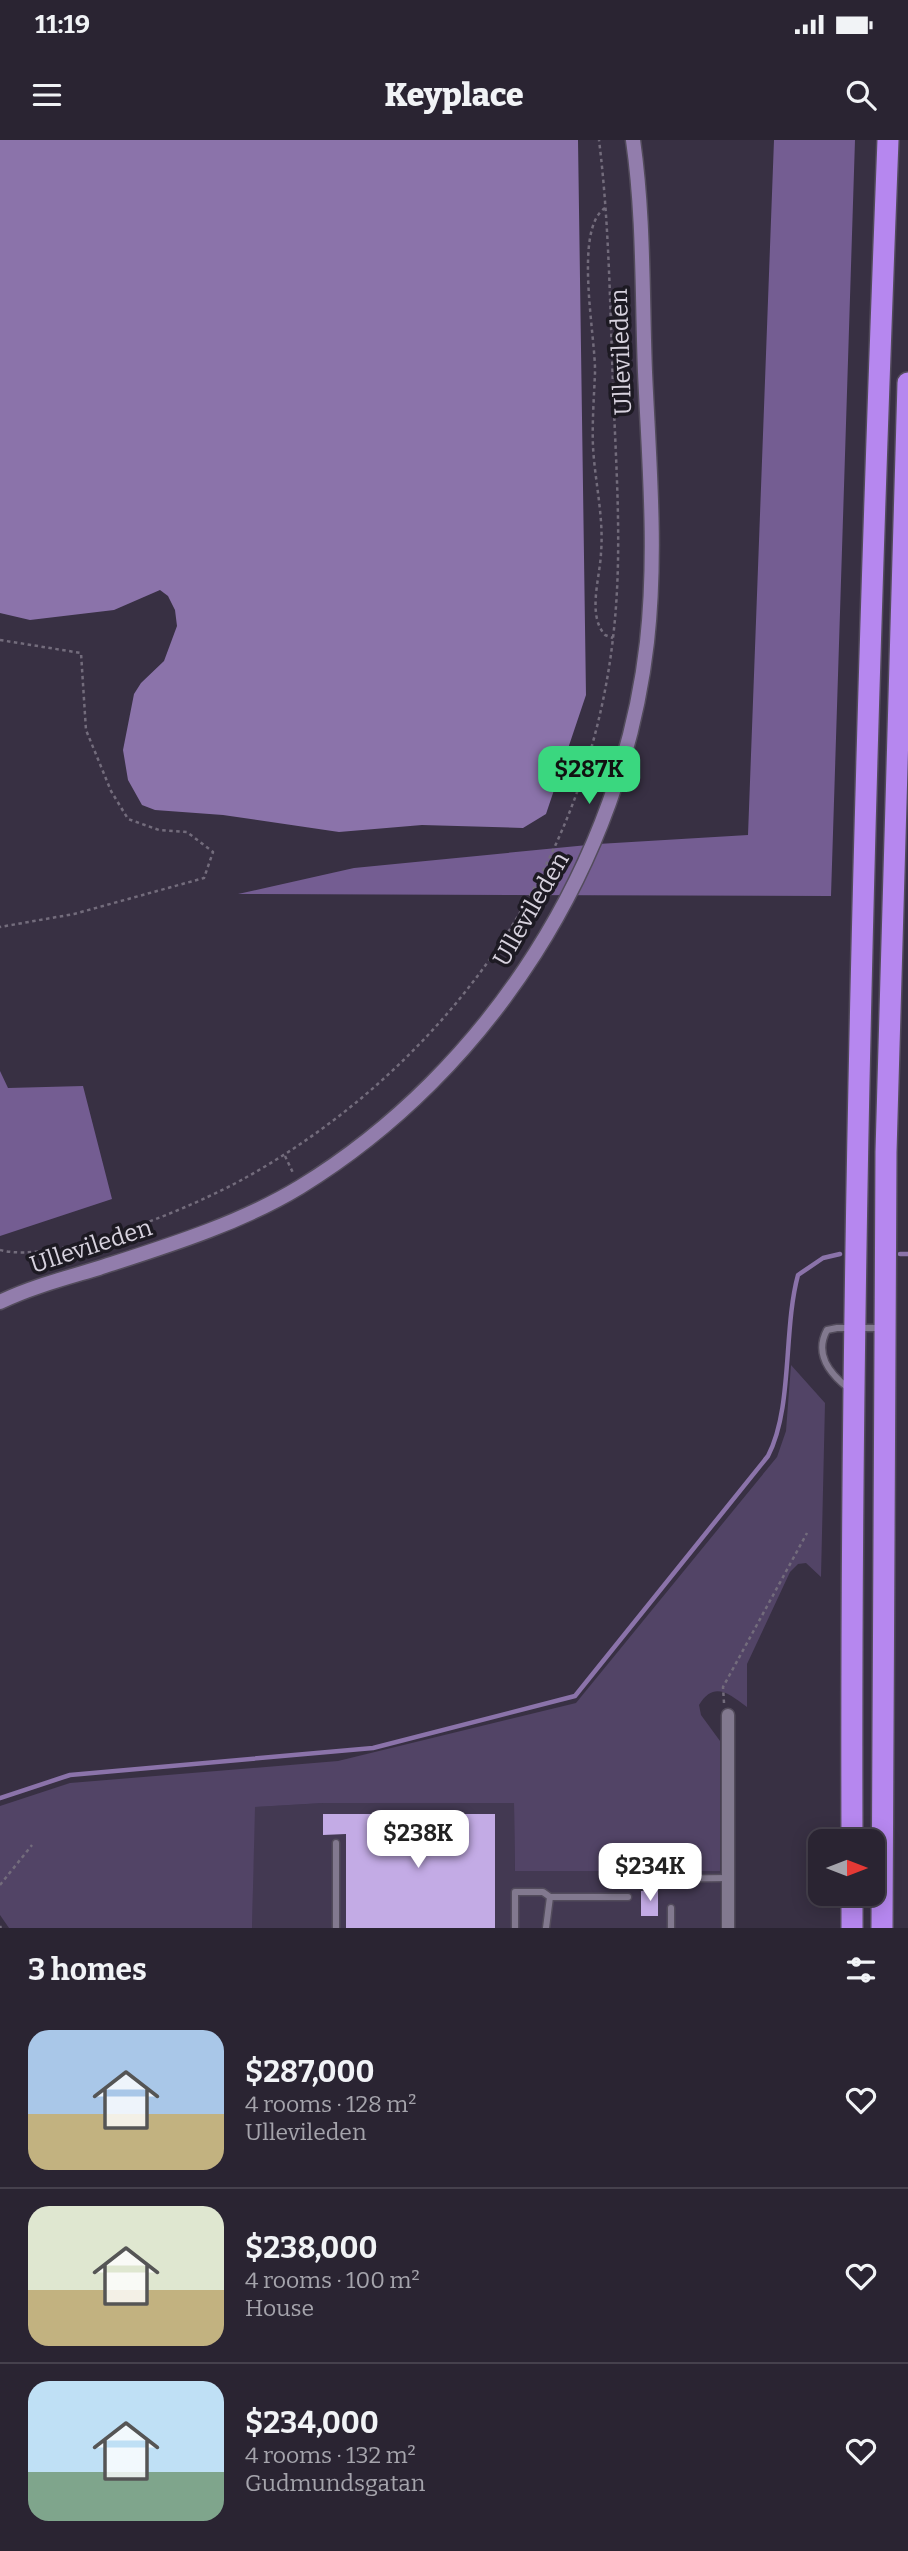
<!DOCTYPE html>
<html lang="en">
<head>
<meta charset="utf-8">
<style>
	body { margin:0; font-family:Bitter,serif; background:#36303e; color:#f1f3f6; height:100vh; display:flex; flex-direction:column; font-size:26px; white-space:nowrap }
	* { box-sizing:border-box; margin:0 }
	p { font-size:23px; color:#a5a4ac }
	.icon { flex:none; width:38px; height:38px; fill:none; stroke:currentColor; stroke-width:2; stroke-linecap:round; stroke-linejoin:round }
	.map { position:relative; height:1788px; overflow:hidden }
	.details { display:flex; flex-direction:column; background:#2a2432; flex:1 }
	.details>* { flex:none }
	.needle { width:46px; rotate:90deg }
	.buttons { position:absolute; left:808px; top:1689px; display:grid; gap:14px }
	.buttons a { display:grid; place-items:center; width:77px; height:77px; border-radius:14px; background:#2a2432; box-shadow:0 4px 18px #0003,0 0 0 2px #46414d; font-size:35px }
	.price { position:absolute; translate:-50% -60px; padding:0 16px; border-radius:14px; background:#fff; color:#222; font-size:23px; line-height:46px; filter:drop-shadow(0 2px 4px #0008) }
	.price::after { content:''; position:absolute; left:50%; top:42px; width:21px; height:16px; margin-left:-10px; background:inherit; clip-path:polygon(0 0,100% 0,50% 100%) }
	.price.selected { background:#3ad77f; color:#111 }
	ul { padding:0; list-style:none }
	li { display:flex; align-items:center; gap:21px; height:175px; padding:0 28px }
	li+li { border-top:2px solid #46414d }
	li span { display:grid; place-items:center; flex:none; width:196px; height:140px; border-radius:21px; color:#555 }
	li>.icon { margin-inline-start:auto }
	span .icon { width:84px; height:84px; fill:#fffc; stroke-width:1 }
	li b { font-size:30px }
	h2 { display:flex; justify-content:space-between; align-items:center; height:84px; padding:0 28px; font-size:30px }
	.status { display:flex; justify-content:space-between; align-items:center; height:49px; padding:0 35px; background:#2a2432; direction:ltr }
	.status svg { height:19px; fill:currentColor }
	header { display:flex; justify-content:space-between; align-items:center; height:91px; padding:0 28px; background:#2a2432; font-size:32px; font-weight:800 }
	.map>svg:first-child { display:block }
</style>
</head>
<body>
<div class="status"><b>11:19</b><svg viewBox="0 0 49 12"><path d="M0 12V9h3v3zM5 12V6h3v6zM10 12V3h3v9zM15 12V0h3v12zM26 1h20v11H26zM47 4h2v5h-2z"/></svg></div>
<header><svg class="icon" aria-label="menu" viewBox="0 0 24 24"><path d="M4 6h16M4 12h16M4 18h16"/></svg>Keyplace<svg class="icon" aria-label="search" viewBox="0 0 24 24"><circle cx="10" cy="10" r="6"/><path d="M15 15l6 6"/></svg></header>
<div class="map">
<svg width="908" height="1788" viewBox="0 0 908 1788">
	<rect width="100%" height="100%" fill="#383043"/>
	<path fill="#433952" d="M323 1663H514L515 1731H720V1788H252L254 1667Z"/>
	<path fill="#524466" d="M791 1225 825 1263 821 1437 806 1423 798 1424 790 1432 747 1524V1567C728 1553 714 1541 699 1565L701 1575 720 1601V1731H515L514 1663H323L255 1667 252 1788H9L0 1775V1666L70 1643 338 1621 576 1563 777 1317 786 1291Z"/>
	<path fill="#745d92" d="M774 0H855L831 756 238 754 354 728 598 704 748 695Z
		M0 931 8 948 83 946 112 1059 0 1096Z"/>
	<path fill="#8b73aa" d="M0 0H578L586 555 546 674 523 688 422 685 339 692 223 675 155 670 142 665 128 640 123 610 134 554 141 543 164 521 177 486 175 470 168 456 160 450 114 470 30 480 0 473Z"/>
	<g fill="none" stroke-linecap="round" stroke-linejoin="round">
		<path stroke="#8b73aa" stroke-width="4.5" d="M900 1114H908
			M0 1658 70 1635 373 1608 575 1556 768 1316C793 1268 783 1190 798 1135L823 1118 840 1114"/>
	</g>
	<path fill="#c3abe5" d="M323 1674H495V1788H346V1694L323 1695Z
		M658 1750V1776H641V1751Z"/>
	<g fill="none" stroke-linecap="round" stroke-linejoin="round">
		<g stroke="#534c5c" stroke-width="9">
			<path id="lane" d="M848 1248C829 1233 814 1214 827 1190L837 1188H881
				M650 1739 728 1738
				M671 1768V1788
				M336 1788V1703
				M515 1788V1752H543L550 1757
				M546 1788 550 1757H628"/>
		</g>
		<g stroke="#534c5c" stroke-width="15">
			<path id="street" d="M728 1788V1575"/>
		</g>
		<g stroke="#534c5c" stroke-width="17">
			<path id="secondary" d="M0 1162C31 1147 66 1138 99 1128 167 1106 239 1084 300 1047 489 931 622 722 647 502 657 412 649 322 645 232 642 155 644 76 633 0"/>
		</g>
		<g stroke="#534c5c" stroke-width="24">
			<path id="highway" d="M852 1701C850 1134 866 567 888 0
				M852 1754V1788
				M882 1788 886 1012 908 243"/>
		</g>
		<path stroke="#736c7c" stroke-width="2.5" stroke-dasharray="3.5 3.5" stroke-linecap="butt" d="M605 68C573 89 596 198 595 233 594 257 592 283 593 307 595 342 604 378 601 413 600 438 587 475 605 495L613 498
			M0 500 81 513 86 590 111 651 128 679 159 690 187 692 213 712 204 738 74 774 0 787
			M285 1016 294 1035
			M0 1110C56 1125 194 1067 245 1038 446 926 587 728 613 498 623 414 616 329 613 245 610 164 609 81 599 0
			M724 1563 723 1547 807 1393
			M0 1745 32 1705
			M0 1786 1 1788"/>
		<use href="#lane" stroke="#82798f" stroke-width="6"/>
		<use href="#street" stroke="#82798f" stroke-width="12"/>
		<use href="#secondary" stroke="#927dac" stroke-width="14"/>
		<use href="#highway" stroke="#b687ef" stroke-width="21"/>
	</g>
	<g text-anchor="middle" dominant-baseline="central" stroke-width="7" stroke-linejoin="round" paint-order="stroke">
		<g font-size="24" fill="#d7d2de" stroke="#1d1a23">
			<text transform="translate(621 212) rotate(-92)">Ullevileden</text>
			<text transform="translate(531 769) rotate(-60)">Ullevileden</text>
			<text transform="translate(91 1106) rotate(-18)">Ullevileden</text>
		</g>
	</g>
</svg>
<div class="buttons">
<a><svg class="needle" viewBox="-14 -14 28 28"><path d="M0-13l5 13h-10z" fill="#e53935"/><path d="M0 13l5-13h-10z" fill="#a5a4ac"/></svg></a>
</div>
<b class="price selected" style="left:589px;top:666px">$287K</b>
<b class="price" style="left:418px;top:1730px">$238K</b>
<b class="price" style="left:650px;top:1763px">$234K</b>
</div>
<section class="details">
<h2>3 homes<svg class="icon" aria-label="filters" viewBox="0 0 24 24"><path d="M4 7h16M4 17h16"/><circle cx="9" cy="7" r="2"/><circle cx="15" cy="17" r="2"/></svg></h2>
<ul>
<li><span style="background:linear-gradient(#a9c7e8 60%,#c2b280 0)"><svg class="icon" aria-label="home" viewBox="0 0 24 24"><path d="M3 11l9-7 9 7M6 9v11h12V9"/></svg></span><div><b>$287,000</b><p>4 rooms · 128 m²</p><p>Ullevileden</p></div><svg class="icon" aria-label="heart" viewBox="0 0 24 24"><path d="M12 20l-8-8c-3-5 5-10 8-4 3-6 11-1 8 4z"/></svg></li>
<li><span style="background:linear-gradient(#dfe7d0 60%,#c2b280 0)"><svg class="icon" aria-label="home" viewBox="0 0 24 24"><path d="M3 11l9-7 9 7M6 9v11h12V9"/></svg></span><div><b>$238,000</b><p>4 rooms · 100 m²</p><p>House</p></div><svg class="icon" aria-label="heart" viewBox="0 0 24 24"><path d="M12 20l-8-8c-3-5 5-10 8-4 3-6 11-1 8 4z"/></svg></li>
<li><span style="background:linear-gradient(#bfe0f5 65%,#7fa58c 0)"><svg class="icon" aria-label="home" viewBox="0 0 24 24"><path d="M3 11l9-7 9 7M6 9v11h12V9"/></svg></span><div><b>$234,000</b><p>4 rooms · 132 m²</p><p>Gudmundsgatan</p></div><svg class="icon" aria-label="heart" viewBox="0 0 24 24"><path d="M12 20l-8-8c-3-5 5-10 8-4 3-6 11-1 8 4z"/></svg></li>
</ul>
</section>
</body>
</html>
